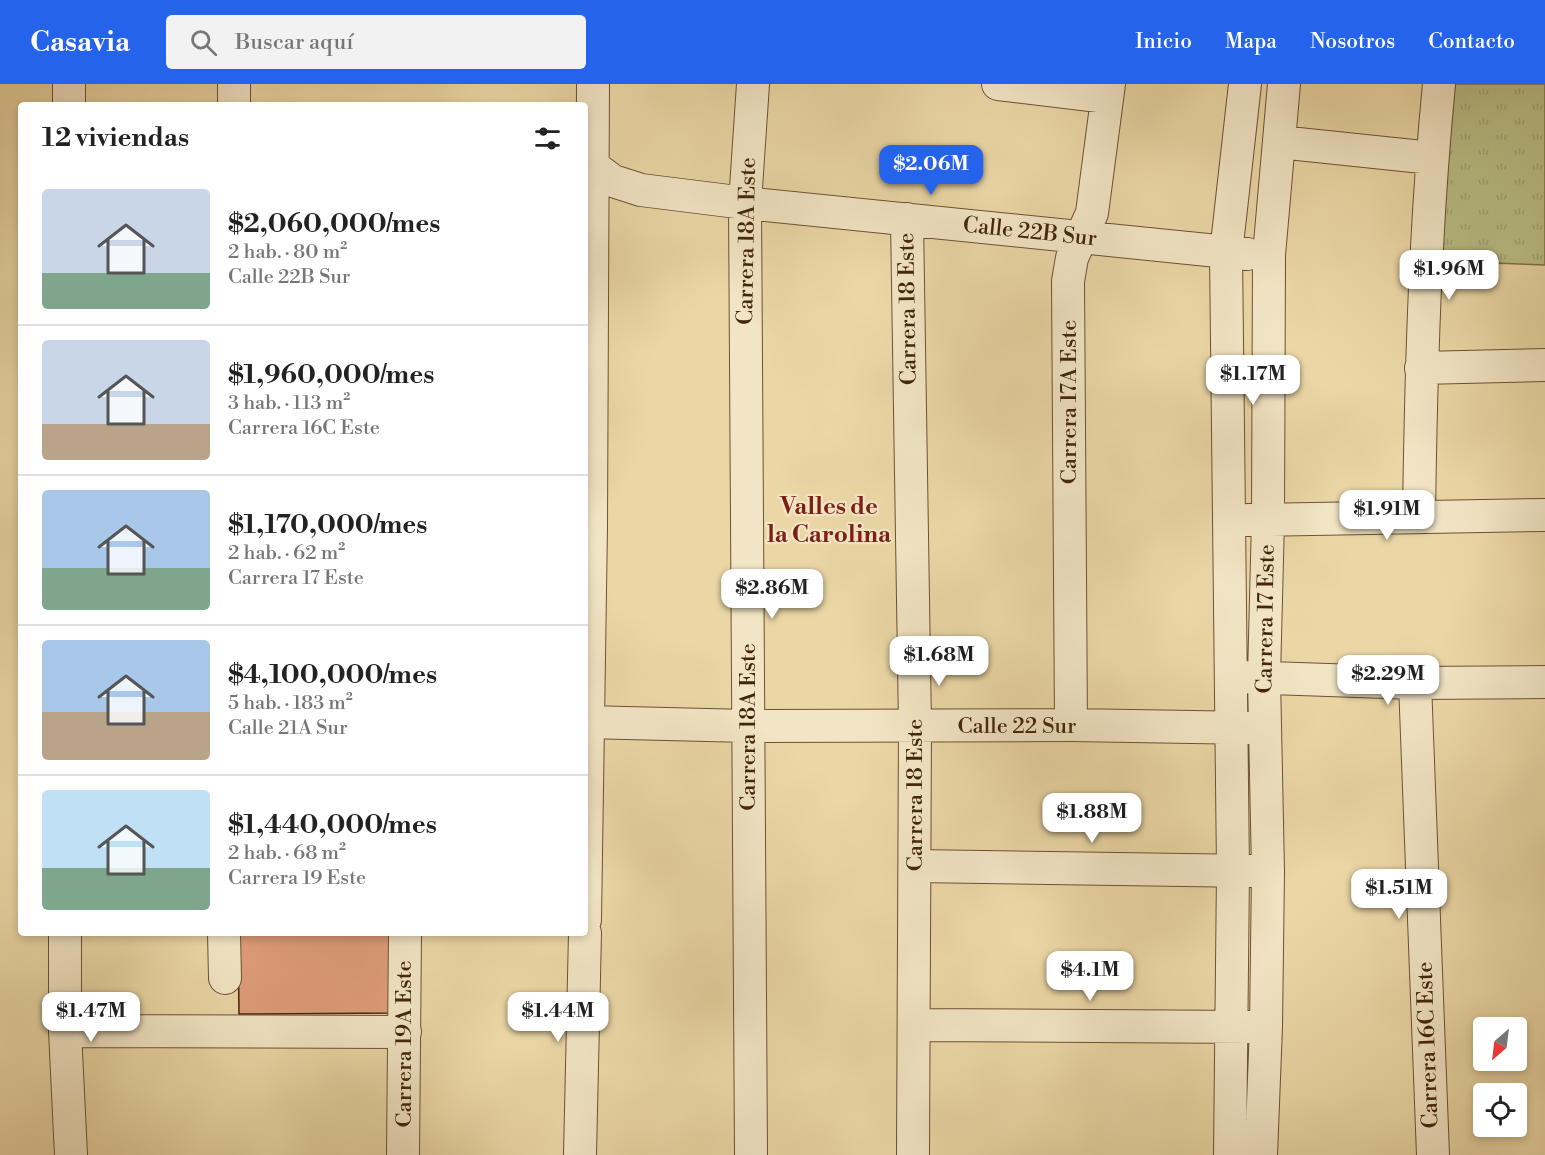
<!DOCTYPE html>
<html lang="es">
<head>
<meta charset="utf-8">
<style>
	body { margin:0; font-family:"Libre Bodoni",serif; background:#f2f2f2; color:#222; height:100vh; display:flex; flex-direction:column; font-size:22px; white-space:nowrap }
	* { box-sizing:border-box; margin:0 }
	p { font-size:20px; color:#767676 }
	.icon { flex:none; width:33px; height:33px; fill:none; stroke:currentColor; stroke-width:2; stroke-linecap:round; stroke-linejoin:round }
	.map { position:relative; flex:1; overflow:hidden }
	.sheet { position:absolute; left:18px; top:18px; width:570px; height:834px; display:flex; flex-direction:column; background:#fff; border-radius:6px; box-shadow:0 3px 9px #0003 }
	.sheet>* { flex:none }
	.needle { width:39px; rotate:208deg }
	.tools { position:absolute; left:1473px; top:933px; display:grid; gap:12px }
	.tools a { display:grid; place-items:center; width:54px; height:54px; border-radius:6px; background:#fff; box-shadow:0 3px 9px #0003; font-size:30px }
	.price { position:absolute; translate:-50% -51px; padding:0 14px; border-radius:12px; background:#fff; color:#222; font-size:20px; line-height:39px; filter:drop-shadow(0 2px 3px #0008) }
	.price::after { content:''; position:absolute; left:50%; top:36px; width:18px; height:14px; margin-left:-9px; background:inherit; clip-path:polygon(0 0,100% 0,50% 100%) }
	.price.selected { background:#2563eb; color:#fff }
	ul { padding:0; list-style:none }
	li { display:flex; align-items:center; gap:18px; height:150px; padding:0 24px }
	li+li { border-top:2px solid #e0e0e0 }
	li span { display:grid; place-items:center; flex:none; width:168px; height:120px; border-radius:6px; color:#555 }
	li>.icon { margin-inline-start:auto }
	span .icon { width:72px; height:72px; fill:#fffc; stroke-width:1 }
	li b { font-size:26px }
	h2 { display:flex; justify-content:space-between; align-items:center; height:72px; padding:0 24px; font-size:26px }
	header { display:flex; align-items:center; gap:36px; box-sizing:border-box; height:84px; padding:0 30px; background:#2563eb; color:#fff }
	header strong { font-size:28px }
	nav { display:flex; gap:33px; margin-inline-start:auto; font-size:21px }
	.search { width:420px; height:54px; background:#f2f2f2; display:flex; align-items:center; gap:15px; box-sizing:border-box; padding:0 21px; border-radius:6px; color:#767676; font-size:22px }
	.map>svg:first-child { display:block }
</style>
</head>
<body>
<header>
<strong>Casavia</strong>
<div class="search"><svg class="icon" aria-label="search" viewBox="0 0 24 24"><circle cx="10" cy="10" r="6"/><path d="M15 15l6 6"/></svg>Buscar aquí</div>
<nav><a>Inicio</a><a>Mapa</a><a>Nosotros</a><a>Contacto</a></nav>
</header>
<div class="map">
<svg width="1545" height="1071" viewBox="0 0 1545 1071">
	<defs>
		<pattern id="park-tufts" width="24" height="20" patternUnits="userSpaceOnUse" patternTransform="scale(1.5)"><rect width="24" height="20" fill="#b9be86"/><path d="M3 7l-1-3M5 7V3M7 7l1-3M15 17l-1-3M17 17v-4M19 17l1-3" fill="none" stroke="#a0a372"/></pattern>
	</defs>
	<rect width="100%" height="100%" fill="#ebd7a6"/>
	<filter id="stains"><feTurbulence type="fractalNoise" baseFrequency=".00333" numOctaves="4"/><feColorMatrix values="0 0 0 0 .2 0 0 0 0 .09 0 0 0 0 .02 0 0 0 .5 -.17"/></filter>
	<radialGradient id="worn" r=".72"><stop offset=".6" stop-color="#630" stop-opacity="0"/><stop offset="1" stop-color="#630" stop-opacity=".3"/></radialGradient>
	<path fill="url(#park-tufts)" stroke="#7e7248" stroke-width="1.5" d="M1455 0H1545V181L1439 177Z"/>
	<path fill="#de9d78" stroke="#42260b" stroke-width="1.5" d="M238 849H396L398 929 239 930Z"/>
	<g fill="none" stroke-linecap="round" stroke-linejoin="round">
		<g stroke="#6c5232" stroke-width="34">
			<path id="minor" d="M69 0V21
				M998 0 1107 13
				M234 21V0
				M1279 58 1432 74
				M585 76 613 97 641 106 745 119 1247 170
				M907 135 915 642 913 1071
				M1421 284 1545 281
				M1419 432C1421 288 1425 144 1439 0
				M1248 436 1545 431
				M1244 593 1415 599 1545 598
				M1415 599 1433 1071
				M585 638 748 642 1071 641 1253 644
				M1071 641 1068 197 1072 174 1092 129 1109 0
				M915 782 1252 787
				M585 836 591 441 593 0
				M65 849V947L71 1071
				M224 849 225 894
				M914 941 1251 943
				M65 947 405 948
				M403 1071 405 849
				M580 1071 585 849
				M751 1071 745 119 753 0
				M1230 1071 1233 787 1226 169 1245 0
				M1261 1071 1266 943 1268 787 1264 593 1268 436 1269 171 1284 0"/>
		</g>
		<use href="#minor" stroke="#f2e5c5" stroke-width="32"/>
	</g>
	<g text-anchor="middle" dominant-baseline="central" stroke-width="4.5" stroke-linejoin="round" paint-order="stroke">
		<g font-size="22" fill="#42260b" stroke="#f2e5c5">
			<text transform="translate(1030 148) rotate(6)">Calle 22B Sur</text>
			<text transform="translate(747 157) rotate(-89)">Carrera 18A Este</text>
			<text transform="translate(908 225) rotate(-91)">Carrera 18 Este</text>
			<text transform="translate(1069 318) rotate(-90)">Carrera 17A Este</text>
			<text transform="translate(1266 535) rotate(-89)">Carrera 17 Este</text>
			<text x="1017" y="642">Calle 22 Sur</text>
			<text transform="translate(748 643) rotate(-90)">Carrera 18A Este</text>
			<text transform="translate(915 711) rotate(-90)">Carrera 18 Este</text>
			<text transform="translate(404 960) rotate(-90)">Carrera 19A Este</text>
			<text transform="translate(1428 961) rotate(-92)">Carrera 16C Este</text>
		</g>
		<g font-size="24" font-weight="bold" fill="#7a1f14" stroke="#f2e5c5">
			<text x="829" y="423">Valles de<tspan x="829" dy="28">la Carolina</tspan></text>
		</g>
	</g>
	<rect width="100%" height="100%" filter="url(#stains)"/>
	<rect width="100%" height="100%" fill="url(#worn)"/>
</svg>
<div class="tools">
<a><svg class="needle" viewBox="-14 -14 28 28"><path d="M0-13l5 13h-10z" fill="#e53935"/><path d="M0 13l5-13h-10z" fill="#767676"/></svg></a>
<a><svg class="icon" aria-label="locate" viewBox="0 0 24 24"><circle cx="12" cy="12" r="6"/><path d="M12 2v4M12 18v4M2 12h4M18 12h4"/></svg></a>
</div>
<b class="price selected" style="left:931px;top:112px">$2.06M</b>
<b class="price" style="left:1449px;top:217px">$1.96M</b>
<b class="price" style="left:1253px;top:322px">$1.17M</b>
<b class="price" style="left:1387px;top:457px">$1.91M</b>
<b class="price" style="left:772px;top:536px">$2.86M</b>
<b class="price" style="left:939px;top:603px">$1.68M</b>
<b class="price" style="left:1388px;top:622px">$2.29M</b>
<b class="price" style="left:1092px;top:760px">$1.88M</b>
<b class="price" style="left:1399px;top:836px">$1.51M</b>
<b class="price" style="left:1090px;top:918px">$4.1M</b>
<b class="price" style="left:91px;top:959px">$1.47M</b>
<b class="price" style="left:558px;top:959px">$1.44M</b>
<section class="sheet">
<h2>12 viviendas<svg class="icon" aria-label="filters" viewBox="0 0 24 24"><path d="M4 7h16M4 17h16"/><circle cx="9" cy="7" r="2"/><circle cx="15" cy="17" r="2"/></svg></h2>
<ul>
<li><span style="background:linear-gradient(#c9d6e8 70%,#7fa58c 0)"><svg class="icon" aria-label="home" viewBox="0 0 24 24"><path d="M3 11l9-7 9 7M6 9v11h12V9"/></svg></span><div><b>$2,060,000/mes</b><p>2 hab. · 80 m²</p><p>Calle 22B Sur</p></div></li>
<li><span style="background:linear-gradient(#c9d6e8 70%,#b9a48a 0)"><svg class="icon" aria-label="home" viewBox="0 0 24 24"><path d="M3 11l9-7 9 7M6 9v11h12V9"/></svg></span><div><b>$1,960,000/mes</b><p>3 hab. · 113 m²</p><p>Carrera 16C Este</p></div></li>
<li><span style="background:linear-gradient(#a9c7e8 65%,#7fa58c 0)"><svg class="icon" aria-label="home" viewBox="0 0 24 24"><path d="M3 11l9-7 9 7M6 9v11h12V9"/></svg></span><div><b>$1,170,000/mes</b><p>2 hab. · 62 m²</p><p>Carrera 17 Este</p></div></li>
<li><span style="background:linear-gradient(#a9c7e8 60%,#b9a48a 0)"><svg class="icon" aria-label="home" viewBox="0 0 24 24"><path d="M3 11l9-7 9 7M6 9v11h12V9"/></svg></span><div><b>$4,100,000/mes</b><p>5 hab. · 183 m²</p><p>Calle 21A Sur</p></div></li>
<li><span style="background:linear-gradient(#bfe0f5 65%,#7fa58c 0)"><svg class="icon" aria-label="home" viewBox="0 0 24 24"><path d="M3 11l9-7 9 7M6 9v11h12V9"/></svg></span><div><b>$1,440,000/mes</b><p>2 hab. · 68 m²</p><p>Carrera 19 Este</p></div></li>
</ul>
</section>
</div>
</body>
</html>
